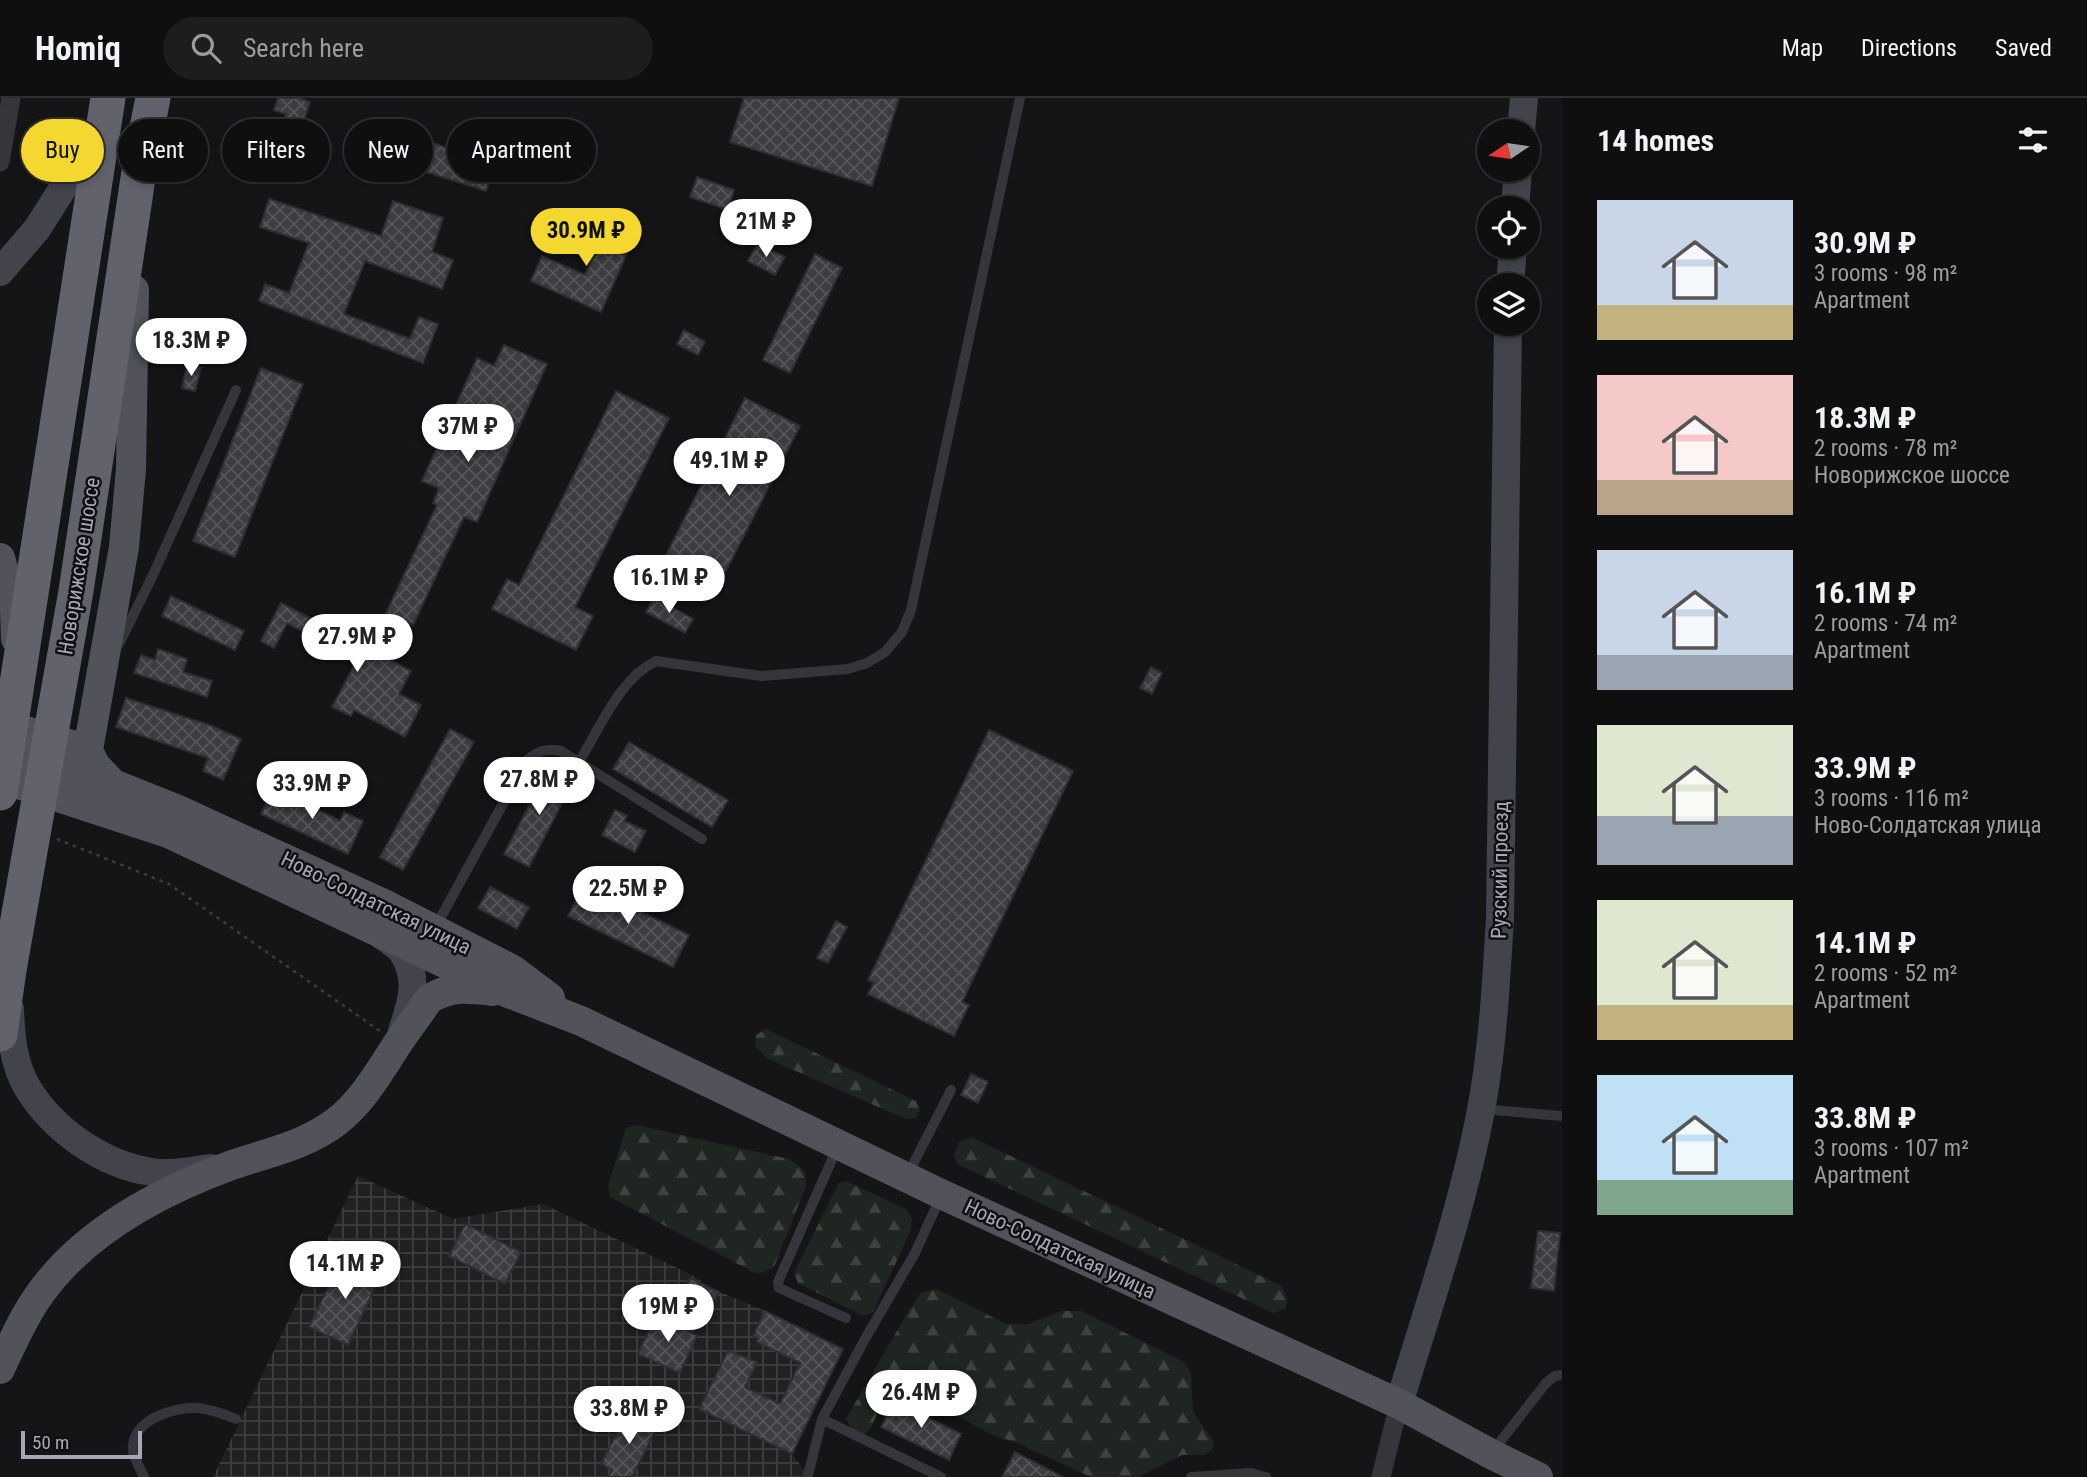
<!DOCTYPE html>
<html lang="en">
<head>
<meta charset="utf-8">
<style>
	body { margin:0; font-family:"Roboto Condensed",sans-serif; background:#1e1d1e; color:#f1f3f6; height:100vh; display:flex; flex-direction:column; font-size:26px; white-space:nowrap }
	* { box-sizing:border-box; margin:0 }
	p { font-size:23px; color:#9c9c9f }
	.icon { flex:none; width:38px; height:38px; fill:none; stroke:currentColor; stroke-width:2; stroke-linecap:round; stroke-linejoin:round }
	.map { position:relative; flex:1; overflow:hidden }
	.side { display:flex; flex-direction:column; background:#100f10; width:525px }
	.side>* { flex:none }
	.top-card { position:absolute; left:21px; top:21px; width:665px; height:63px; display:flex; gap:14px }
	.needle { width:46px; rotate:257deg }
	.fabs { position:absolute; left:1477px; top:21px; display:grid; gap:14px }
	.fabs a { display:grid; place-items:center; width:63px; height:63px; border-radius:50%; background:#100f10; box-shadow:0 4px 10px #0003,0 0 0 2px #302f30; font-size:35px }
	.scale { position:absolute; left:21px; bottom:18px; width:121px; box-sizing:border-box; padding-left:7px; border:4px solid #a6a8b7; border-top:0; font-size:19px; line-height:24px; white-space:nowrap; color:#a6a8b7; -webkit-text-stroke:5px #100f11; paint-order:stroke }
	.price { position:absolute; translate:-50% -60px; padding:0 16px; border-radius:24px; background:#fff; color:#222; font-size:23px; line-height:46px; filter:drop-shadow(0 2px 4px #0008) }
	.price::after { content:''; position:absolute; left:50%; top:42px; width:21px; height:16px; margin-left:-10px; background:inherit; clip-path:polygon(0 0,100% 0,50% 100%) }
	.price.active { background:#f4d82f; color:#111 }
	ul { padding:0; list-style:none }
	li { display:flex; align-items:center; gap:21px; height:175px; padding:0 35px }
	li span { display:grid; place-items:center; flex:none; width:196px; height:140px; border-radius:0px; color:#555 }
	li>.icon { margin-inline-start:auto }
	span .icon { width:84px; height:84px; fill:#fffc; stroke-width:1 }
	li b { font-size:30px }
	h2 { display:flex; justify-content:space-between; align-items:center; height:84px; padding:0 35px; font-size:30px }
	.pill { padding:0 24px; border-radius:32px; background:#100f10; box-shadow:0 4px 10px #0003,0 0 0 2px #302f30; font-size:24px; line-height:63px }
	.pill.active { background:#f4d82f; color:#111 }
	header { display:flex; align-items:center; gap:42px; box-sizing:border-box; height:98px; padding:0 35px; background:#100f10; border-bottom:2px solid #302f30 }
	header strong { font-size:33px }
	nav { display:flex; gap:38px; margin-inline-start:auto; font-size:24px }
	.search { width:490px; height:63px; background:#1e1d1e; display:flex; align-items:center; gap:18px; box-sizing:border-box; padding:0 24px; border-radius:38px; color:#9c9c9f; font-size:26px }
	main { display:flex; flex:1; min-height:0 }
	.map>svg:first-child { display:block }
</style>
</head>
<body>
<header>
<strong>Homiq</strong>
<div class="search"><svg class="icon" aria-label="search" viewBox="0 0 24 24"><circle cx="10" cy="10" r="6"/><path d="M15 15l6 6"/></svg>Search here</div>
<nav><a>Map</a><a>Directions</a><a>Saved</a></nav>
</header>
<main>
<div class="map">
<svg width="1562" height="1379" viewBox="0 0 1562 1379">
	<defs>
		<pattern id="industrial-grid" width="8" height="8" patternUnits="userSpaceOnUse" patternTransform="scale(1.75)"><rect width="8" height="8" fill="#212023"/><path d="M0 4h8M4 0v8" fill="none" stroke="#3e3e41"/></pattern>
		<pattern id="forest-firs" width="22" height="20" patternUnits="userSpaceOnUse" patternTransform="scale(1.75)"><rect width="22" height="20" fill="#1f2621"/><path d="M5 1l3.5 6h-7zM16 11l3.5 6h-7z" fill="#3d433f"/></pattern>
		<pattern id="building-cross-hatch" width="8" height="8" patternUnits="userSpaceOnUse" patternTransform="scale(1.75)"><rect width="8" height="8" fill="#3c3c41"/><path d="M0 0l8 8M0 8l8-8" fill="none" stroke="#55555a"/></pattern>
	</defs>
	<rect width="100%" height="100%" fill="#151416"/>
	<path fill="url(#industrial-grid)" d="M358 1078 453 1121 543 1106 692 1177 701 1182 700 1185 719 1194 765 1213 843 1251 792 1356 810 1379H213Z"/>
	<path fill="url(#forest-firs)" d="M766 931 916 1003 920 1013 916 1020 906 1021 766 960 755 948 756 937Z
		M636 1027 789 1061 805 1073 806 1088 774 1169 764 1174 755 1175 610 1099 608 1088 626 1030Z
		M971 1039 1282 1188 1287 1200 1286 1211 1273 1215 957 1066 954 1057 959 1044Z
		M846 1083 906 1111 912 1121 911 1132 873 1214 863 1218 798 1185 794 1175 839 1085Z
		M936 1191 1006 1226H1028L1061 1213H1081L1184 1264 1191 1276 1193 1313 1214 1345 1212 1352 1204 1357H1182L1138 1379H1091L1015 1344 994 1338 906 1290 894 1292 881 1307 871 1330 865 1336 853 1333 846 1321 909 1212 921 1195Z"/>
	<path fill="url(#building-cross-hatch)" stroke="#2f2e32" stroke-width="2" d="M278 0H299L310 4 300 34 303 35 287 74 266 65 286 16 274 12Z
		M744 0H899L872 88 730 44Z
		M423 42 495 65 486 93 414 70Z
		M697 79 734 92 728 112 690 99Z
		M269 101 381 138 393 103 443 120 432 154 453 162 442 191 365 163 344 216 410 241 419 219 438 226 423 265 259 203 265 186 289 195 309 145 260 129Z
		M575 121 631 146 601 214 531 183 542 158 585 177 596 154 566 141Z
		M758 145 785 159 775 177 748 163Z
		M815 156 842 170 790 275 763 262Z
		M684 232 705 244 698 257 677 246Z
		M504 247 547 266 477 424 464 419 413 527 386 515 437 407 433 405 439 390 422 383 477 260 494 268Z
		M187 267 201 270 195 293 182 290Z
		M261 270 303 286 235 459 193 443Z
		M616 293 669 320 575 509 593 518 576 552 492 511 507 481 519 487Z
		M745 300 800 328 712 500 658 473Z
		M171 498 244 533 235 552 162 518Z
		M654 499 693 521 685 535 646 514Z
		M281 505 411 573 399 596 421 607 405 639 354 612 351 618 332 609 357 562 287 525 274 550 261 543Z
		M158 551 187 561 183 574 212 583 207 599 134 575 141 557 155 562Z
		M1151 569 1162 575 1152 596 1140 590Z
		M126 600 212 628 241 641 223 682 203 673 208 660 116 629Z
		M450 631 474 644 403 772 380 759Z
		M989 632 1073 673 962 904 969 907 954 938 868 896 874 885 868 882Z
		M629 644 728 702 712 729 613 671Z
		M549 669 574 682 529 769 504 756Z
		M273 689 340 723 344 714 363 723 348 756 261 716Z
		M615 712 627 718 624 723 646 733 635 754 602 737Z
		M584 786 689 837 673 869 568 818Z
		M490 789 529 809 517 831 478 810Z
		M836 823 847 829 828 865 817 860Z
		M971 976 988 984 978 1005 961 997Z
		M465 1126 521 1154 505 1186 449 1158Z
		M1538 1133 1560 1135 1554 1193 1531 1190Z
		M343 1158 381 1177 348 1247 309 1229Z
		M690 1180 719 1194 708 1216 679 1202Z
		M765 1213 843 1251 792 1356 699 1311 728 1253 757 1264 745 1289 780 1306 800 1265 757 1244 758 1241 753 1238Z
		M655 1218 697 1237 680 1275 638 1256Z
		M894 1303 961 1336 949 1362 881 1329Z
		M628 1312 658 1328 632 1379H608L612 1372 601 1366Z
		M1015 1354 1063 1379H1002Z"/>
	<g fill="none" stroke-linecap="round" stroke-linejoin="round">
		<path stroke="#3b3c42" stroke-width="2.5" stroke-dasharray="3.5 5" stroke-linecap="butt" d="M57 741 169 786 380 933"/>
		<path stroke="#36353b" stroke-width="10" d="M119 546 153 477 236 292
			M579 664C600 630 619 581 656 563L761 578 848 571 867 565 885 554 902 534 911 512 1020 0
			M436 828 527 662C538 653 547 650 561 653L702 741
			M1482 1011 1562 1018
			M838 1048 778 1184 779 1190 846 1220
			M908 1076 951 992
			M822 1321 941 1379
			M1493 1353 1546 1285 1555 1278 1562 1277
			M808 1377 822 1321 865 1241 915 1155 941 1098
			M144 1379C141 1372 135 1362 133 1354 129 1322 175 1308 199 1310 212 1312 224 1316 236 1321
			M1191 1379 1251 1375 1266 1379"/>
		<path stroke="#36353b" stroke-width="19" d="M0 64 11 0
			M1381 1379 1399 1306"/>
		<path stroke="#43444b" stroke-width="28" d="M1521 33 1524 0
			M1515 110 1518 72
			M0 174 37 131 101 30
			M1510 187 1513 149
			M381 837C388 842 399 848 403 855 420 883 411 905 402 933
			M10 911C11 937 13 965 27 989 52 1031 102 1067 152 1074 171 1077 191 1073 211 1070
			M1399 1306C1428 1209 1462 1113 1481 1012 1493 949 1496 884 1500 820L1508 226"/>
		<path stroke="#51525a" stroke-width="30" d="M0 460 15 512 16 541
			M0 625 88 652
			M0 653 113 686 178 712 388 808 513 872 550 900
			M0 680 168 735 506 894 581 923 941 1096 1399 1306 1491 1356 1538 1379
			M113 686 95 667 88 652 124 449 131 371 134 192
			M0 1271C11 1247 22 1222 37 1200 82 1134 158 1094 232 1067 267 1055 306 1047 336 1024 363 1003 379 974 398 945 408 930 419 916 429 901 451 888 467 890 493 893"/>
		<path stroke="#61626c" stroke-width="35" d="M0 695 108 0
			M0 936 9 872 76 493 141 60 153 0"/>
	</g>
	<g text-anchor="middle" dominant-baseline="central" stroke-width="5" stroke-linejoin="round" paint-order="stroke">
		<g font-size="21" fill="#a6a8b7" stroke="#100f11">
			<text transform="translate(79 468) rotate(-81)">Новорижское шоссе</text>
			<text transform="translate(1500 772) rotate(-89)">Рузский проезд</text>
			<text transform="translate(376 805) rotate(26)">Ново-Солдатская улица</text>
			<text transform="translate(1060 1151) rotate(25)">Ново-Солдатская улица</text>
		</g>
	</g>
</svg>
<div class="fabs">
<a><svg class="needle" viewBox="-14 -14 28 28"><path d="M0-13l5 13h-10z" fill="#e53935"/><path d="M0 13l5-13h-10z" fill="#9c9c9f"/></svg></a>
<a><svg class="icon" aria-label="locate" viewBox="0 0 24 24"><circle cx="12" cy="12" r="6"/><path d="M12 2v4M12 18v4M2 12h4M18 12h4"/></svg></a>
<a><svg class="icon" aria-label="layers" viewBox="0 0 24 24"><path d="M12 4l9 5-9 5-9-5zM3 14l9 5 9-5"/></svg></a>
</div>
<div class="scale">50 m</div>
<b class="price" style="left:766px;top:161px">21M ₽</b>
<b class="price active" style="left:586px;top:170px">30.9M ₽</b>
<b class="price" style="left:191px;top:280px">18.3M ₽</b>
<b class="price" style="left:468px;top:366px">37M ₽</b>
<b class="price" style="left:729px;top:400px">49.1M ₽</b>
<b class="price" style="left:669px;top:517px">16.1M ₽</b>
<b class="price" style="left:357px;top:576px">27.9M ₽</b>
<b class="price" style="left:539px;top:719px">27.8M ₽</b>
<b class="price" style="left:312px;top:723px">33.9M ₽</b>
<b class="price" style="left:628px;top:828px">22.5M ₽</b>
<b class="price" style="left:345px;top:1203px">14.1M ₽</b>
<b class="price" style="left:668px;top:1246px">19M ₽</b>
<b class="price" style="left:921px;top:1332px">26.4M ₽</b>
<b class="price" style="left:629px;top:1348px">33.8M ₽</b>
<div class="top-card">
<a class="pill active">Buy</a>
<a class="pill">Rent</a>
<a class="pill">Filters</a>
<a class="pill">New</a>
<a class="pill">Apartment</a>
</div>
</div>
<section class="side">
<h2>14 homes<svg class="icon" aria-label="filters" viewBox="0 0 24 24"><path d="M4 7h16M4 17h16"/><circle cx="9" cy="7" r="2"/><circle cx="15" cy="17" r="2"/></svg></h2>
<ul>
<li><span style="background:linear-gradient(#c9d6e8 75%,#c2b280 0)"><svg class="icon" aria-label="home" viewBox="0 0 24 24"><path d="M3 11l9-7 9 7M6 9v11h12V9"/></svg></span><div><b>30.9M ₽</b><p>3 rooms · 98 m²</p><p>Apartment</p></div></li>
<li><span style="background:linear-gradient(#f6c9c9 75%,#b9a48a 0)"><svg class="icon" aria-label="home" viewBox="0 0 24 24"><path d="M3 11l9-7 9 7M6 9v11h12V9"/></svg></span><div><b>18.3M ₽</b><p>2 rooms · 78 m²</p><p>Новорижское шоссе</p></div></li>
<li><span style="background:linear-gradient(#c9d6e8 75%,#9aa5b1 0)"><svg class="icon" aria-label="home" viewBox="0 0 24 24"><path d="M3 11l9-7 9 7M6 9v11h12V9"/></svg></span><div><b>16.1M ₽</b><p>2 rooms · 74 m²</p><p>Apartment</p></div></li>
<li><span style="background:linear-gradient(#dfe7d0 65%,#9aa5b1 0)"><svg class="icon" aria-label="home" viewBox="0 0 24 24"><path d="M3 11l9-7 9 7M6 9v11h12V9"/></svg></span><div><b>33.9M ₽</b><p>3 rooms · 116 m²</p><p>Ново-Солдатская улица</p></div></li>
<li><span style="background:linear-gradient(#dfe7d0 75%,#c2b280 0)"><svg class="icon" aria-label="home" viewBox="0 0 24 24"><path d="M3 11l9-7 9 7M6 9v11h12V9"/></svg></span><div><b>14.1M ₽</b><p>2 rooms · 52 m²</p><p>Apartment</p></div></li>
<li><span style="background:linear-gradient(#bfe0f5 75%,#7fa58c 0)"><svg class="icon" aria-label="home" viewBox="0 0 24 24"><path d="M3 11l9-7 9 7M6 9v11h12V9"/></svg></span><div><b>33.8M ₽</b><p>3 rooms · 107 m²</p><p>Apartment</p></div></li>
</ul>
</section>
</main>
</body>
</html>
